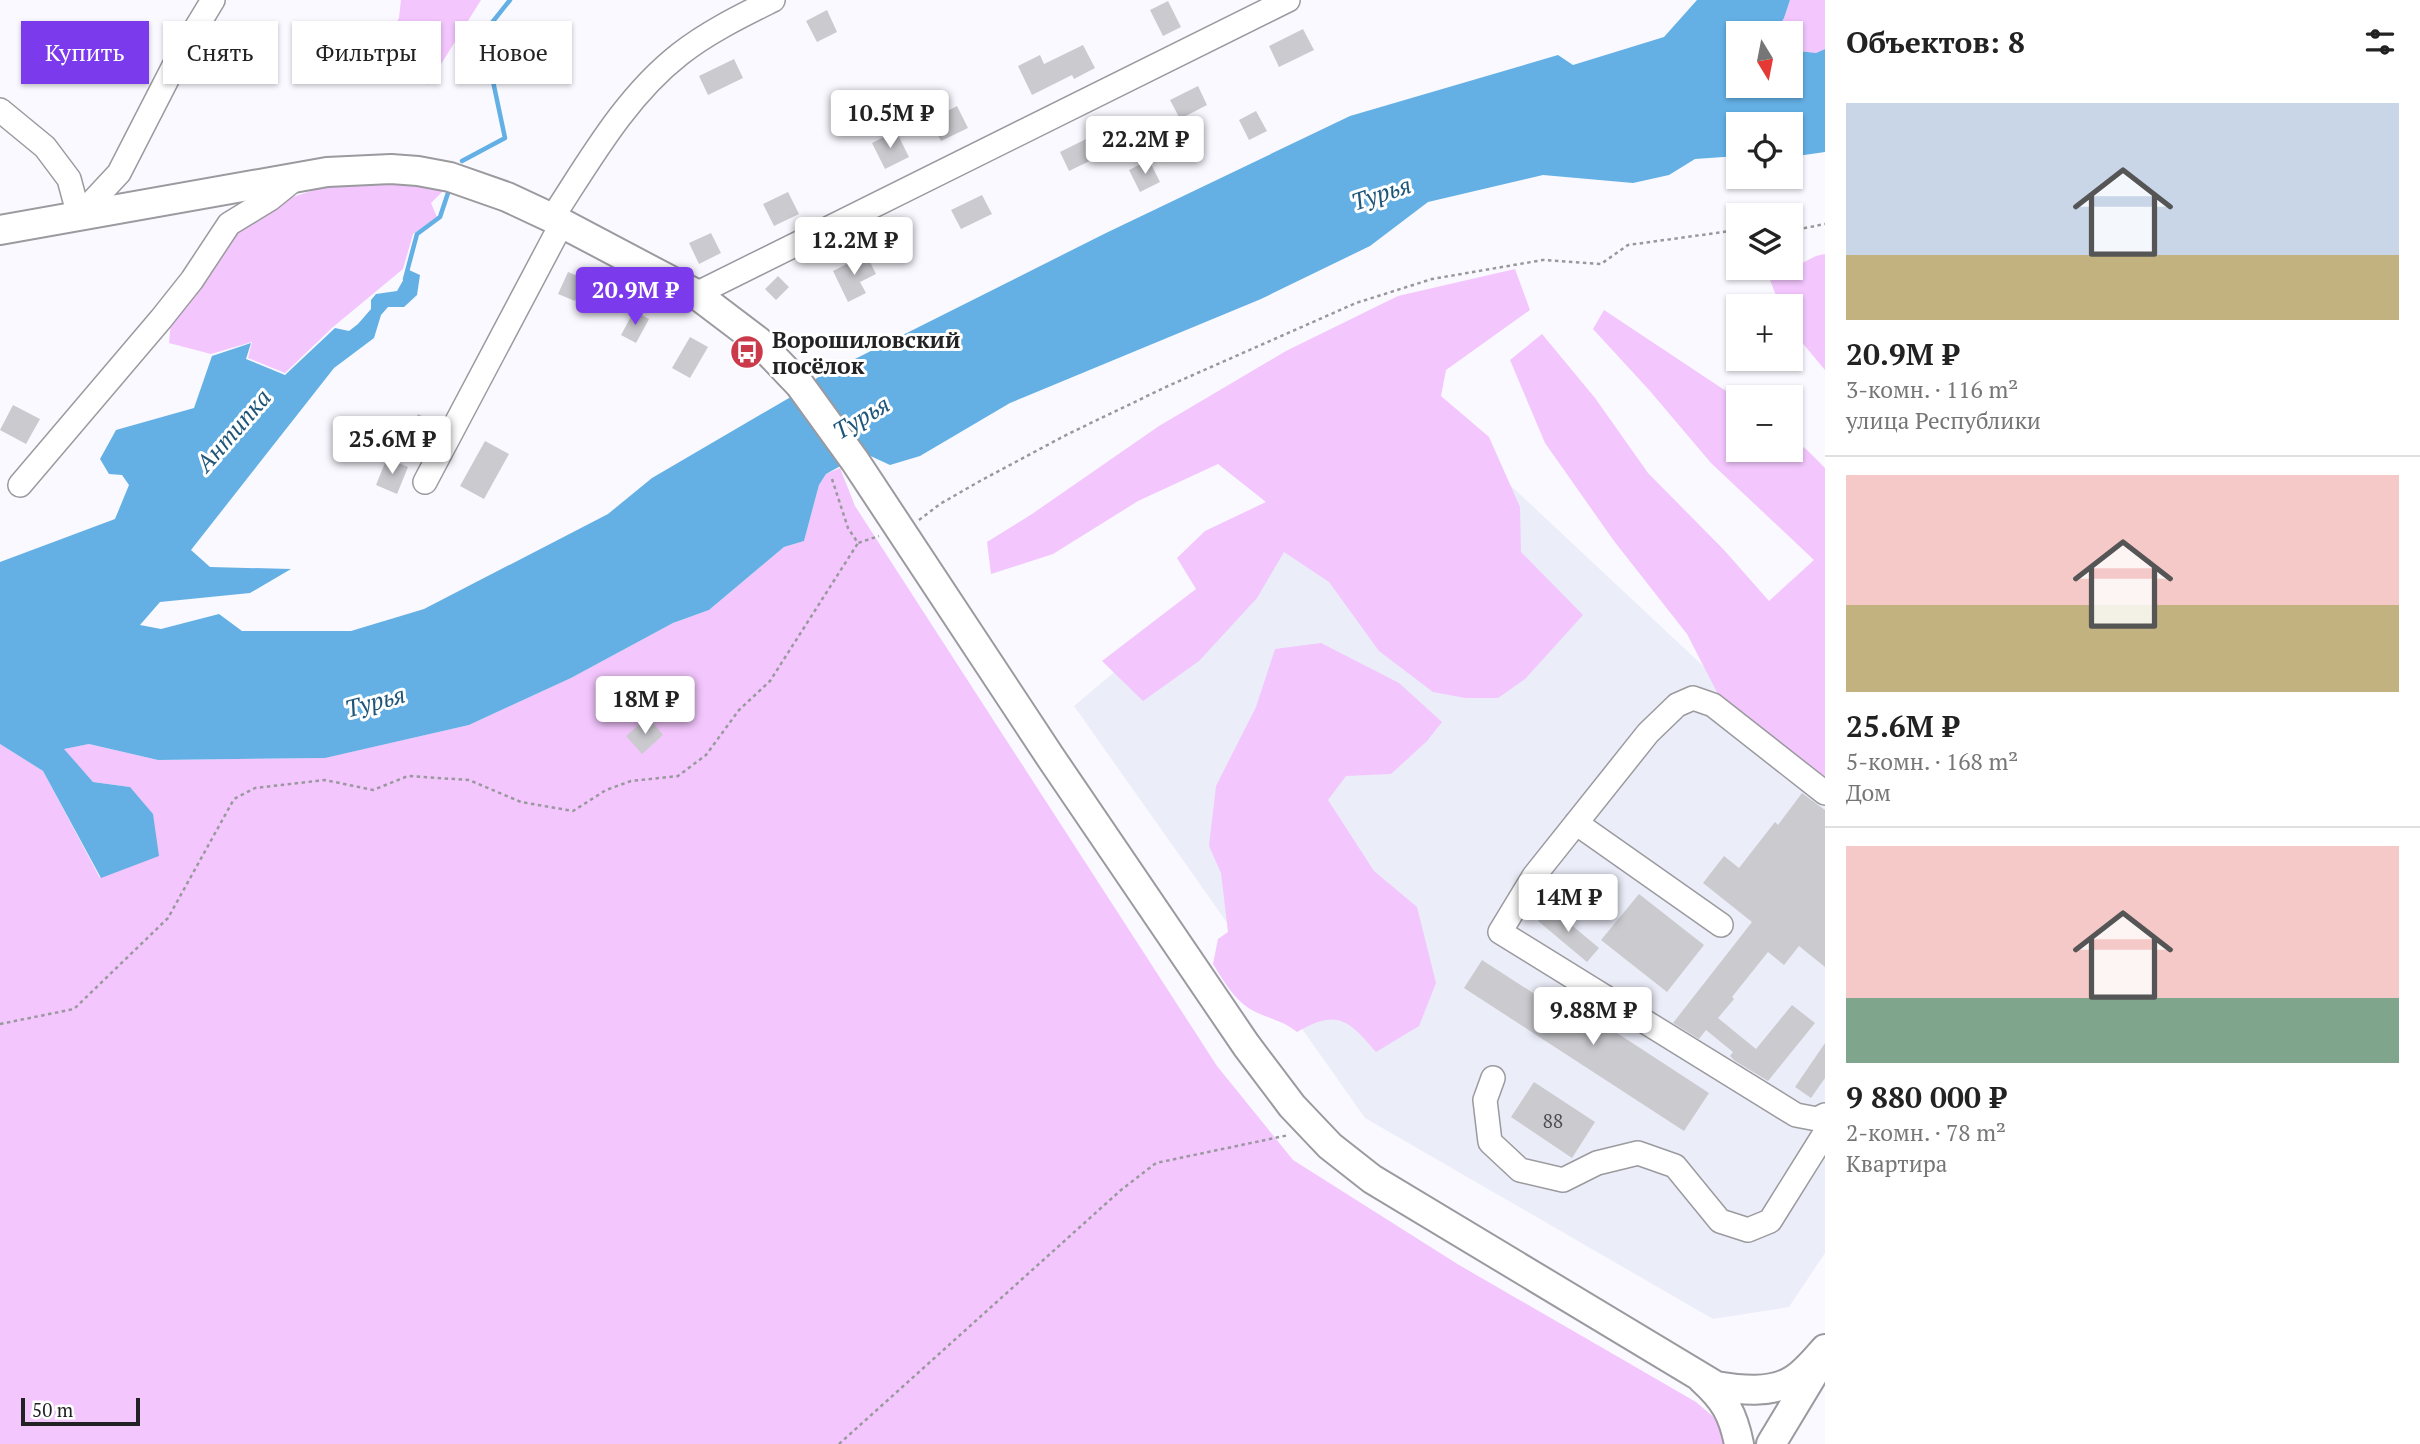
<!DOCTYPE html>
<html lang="ru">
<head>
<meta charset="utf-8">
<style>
	body { margin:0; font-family:"PT Serif",serif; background:#f2f2f2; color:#222; height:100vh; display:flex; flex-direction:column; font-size:26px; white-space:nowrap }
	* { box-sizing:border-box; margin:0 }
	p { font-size:23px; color:#767676 }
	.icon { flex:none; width:38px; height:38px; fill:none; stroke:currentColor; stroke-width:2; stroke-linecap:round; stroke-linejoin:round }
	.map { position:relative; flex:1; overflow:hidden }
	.side { display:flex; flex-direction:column; background:#fff; width:595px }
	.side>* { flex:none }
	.top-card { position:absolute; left:21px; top:21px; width:665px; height:63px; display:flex; gap:14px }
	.needle { width:46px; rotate:170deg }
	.controls { position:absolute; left:1726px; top:21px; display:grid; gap:14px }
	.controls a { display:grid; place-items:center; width:77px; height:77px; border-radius:0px; background:#fff; box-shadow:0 2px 5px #0004; font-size:35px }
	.scale { position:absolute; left:21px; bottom:18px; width:119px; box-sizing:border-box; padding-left:7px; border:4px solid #222224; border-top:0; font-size:19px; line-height:24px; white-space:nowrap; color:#222224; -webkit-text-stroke:5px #fff; paint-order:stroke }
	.price { position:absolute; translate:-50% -60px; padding:0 16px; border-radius:7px; background:#fff; color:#222; font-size:23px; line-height:46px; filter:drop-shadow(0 2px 4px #0008) }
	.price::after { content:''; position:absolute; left:50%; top:42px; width:21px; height:16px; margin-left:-10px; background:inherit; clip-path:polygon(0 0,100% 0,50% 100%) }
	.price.selected { background:#7c3aed; color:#fff }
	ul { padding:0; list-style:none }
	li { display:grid; align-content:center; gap:14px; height:371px; padding:0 21px }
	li+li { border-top:2px solid #e0e0e0 }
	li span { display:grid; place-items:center; height:217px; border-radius:0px; color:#555 }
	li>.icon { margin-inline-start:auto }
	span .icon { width:126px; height:126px; fill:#fffc; stroke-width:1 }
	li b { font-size:30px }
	h2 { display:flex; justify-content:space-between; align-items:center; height:84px; padding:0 21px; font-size:30px }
	.tag { padding:0 24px; border-radius:0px; background:#fff; box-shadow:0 2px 5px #0004; font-size:24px; line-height:63px }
	.tag.selected { background:#7c3aed; color:#fff }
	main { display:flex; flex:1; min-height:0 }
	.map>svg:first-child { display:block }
</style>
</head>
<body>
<main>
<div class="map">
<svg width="1825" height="1444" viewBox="0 0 1825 1444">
	<rect width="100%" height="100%" fill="#f9f9ff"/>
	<path fill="#ebedf9" d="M1428 408 1717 679 1825 561V1253L1789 1307 1713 1319 1365 1118 1074 706Z"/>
	<path fill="#f3c6fd" d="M401 0H481L428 85 423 72 412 68 386 69 379 54 399 18Z
		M1790 0H1825V49L1816 53 1790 50V33H1775L1784 18Z
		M379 184 437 186 442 192 431 203 437 217 413 234 403 269 333 327 285 373 248 358 252 342 211 354 169 343 172 311 247 212 320 188Z
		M1825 254V370L1790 328V306H1780L1770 280 1816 256Z
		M1515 269 1530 310 1446 370 1441 396 1489 437 1520 507 1521 552 1583 615 1525 679 1498 698H1465L1433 692 1379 651 1329 582 1284 552 1257 598 1199 661 1143 701 1102 661 1196 589 1177 558 1205 531 1266 502 1218 464 1138 501 1053 554 991 574 987 542 1032 514 1159 426 1286 351 1398 296Z
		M1604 310 1738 399V450H1790V438L1806 449 1825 468V779L1720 698 1687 634 1614 541 1545 443 1510 360 1542 334 1595 398 1648 473 1724 550 1769 601 1814 560 1711 463 1650 391 1593 329Z
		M840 468 855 506 1217 1066 1293 1160 1459 1265 1696 1402 1723 1425 1728 1444H0V744L43 771 100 878 130 787 93 782 63 749 89 744 158 760 324 758 469 725 571 678 673 623 709 610 784 547 804 541 819 485 826 474Z
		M1321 643 1399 683 1442 722 1427 741 1391 774 1346 776 1328 800 1374 871 1417 907 1436 983 1419 1026 1376 1052C1348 1019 1337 1009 1297 1032 1283 1020 1268 1019 1252 1010 1235 1001 1223 980 1213 964L1218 939 1228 932 1221 873 1209 846 1216 786 1256 707 1275 649Z"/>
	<path fill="#64b0e5" d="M1697 0H1790L1784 18 1775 33H1738V86H1790V50L1816 53 1825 49V152L1790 157V124H1738V156L1695 159 1669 175 1633 183 1543 175 1428 202 1370 246 1261 299 1010 403 920 456 890 465 864 453 826 474 819 485 804 541 784 547 709 610 673 623 571 678 469 725 325 758 158 760 89 744 64 749 93 782 130 787 153 814 159 856 101 878 43 771 0 744V562L115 519 129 485 122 475 109 474 100 459 116 430 194 408 212 356 251 343 246 359 285 375 335 328 349 331 358 324 371 309V300L376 294 397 291 409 270 420 275 417 295 404 307H388L381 315 374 338 334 368 191 550 210 567 291 569 250 593 160 602 140 625 161 629 219 614 242 631H351L424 609 608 514 652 478 789 398 817 378 1106 233 1350 116 1558 55 1573 65 1664 37Z"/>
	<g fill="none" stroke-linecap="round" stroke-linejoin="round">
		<path stroke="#64b0e5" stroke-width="4.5" d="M462 161 505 138 483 34 510 0
			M405 279 417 234 440 217 449 190"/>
	</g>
	<path fill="#cbcacf" d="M1168 1 1181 27 1163 36 1150 10Z
		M827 10 837 32 817 42 806 21Z
		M1303 29 1314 50 1279 67 1269 46Z
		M1083 45 1095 68 1074 79 1072 75 1032 95 1018 66 1040 55 1044 64Z
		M734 59 743 78 708 95 699 76Z
		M1198 86 1207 105 1180 119 1170 100Z
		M957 106 968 128 941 141 930 120Z
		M1256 111 1267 131 1249 140 1239 120Z
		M896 131 909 157 885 169 872 143Z
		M1092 136 1102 155 1069 171 1060 152Z
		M1149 160 1160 182 1140 192 1129 170Z
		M788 192 799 214 774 226 763 204Z
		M982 195 992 214 961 229 951 210Z
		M711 233 721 253 699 264 689 243Z
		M866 254 876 274 860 282 866 293 848 302 833 271Z
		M568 272 585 279 575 301 558 294Z
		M778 276 789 287 776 300 765 289Z
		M634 311 649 319 636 343 621 335Z
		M690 337 708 347 690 378 672 368Z
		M13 405 40 419 26 444 0 430Z
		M418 414 435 423 424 446 406 438Z
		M485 441 509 454 484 499 460 486Z
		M387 458 408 467 397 494 376 485Z
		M648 717 663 735 642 754 626 736Z
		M1802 793 1825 810V967L1799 946 1784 965 1768 952 1732 997 1734 999 1718 1018 1756 1049 1792 1005 1815 1023 1768 1081 1735 1061 1730 1056 1733 1052 1706 1030 1699 1039 1673 1023 1752 922 1703 883 1724 856 1739 868 1775 822 1778 825Z
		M1639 894 1704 945 1667 992 1601 940Z
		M1550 907 1599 948 1587 962 1538 921Z
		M1482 960 1561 1011 1568 1001 1709 1093 1684 1131 1464 988Z
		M1825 1043V1078L1811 1098 1795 1087Z
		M1534 1082 1595 1122 1572 1158 1511 1117Z"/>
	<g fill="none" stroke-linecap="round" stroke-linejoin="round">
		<g stroke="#9a9a9f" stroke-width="26">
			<path id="minor" d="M0 110 45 147 69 179 79 216
				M79 216 119 173 179 56 213 0
				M552 218C590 160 625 97 680 54 708 32 741 16 773 0
				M696 294 1288 0
				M425 482 562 223
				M20 485 161 319 192 280 229 224 270 199 296 178
				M1825 793 1713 705 1693 698 1677 705 1648 733 1534 876 1500 932 1796 1115 1817 1119 1825 1115
				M1576 823 1721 925
				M1493 1078 1485 1100 1490 1142 1520 1170 1563 1180 1597 1163 1638 1153 1675 1166 1720 1221 1748 1230 1770 1221 1825 1133"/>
		</g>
		<g stroke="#9a9a9f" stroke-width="32">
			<path id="major" d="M0 230 327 172 391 169 418 171 450 177 507 197 552 218 696 294 758 341 800 385 855 461 1051 758 1246 1045 1292 1106 1330 1146 1372 1179 1716 1386C1740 1390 1771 1394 1793 1380 1805 1373 1816 1359 1825 1349
				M1702 1379C1725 1400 1733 1414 1739 1444
				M1771 1444 1818 1366"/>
		</g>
		<path stroke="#99999d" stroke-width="2.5" stroke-dasharray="3.5 3.5" stroke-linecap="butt" d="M1790 231 1825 224
			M832 479 848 528 858 543 879 536
			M919 520 940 504 980 481 1068 434 1168 386 1356 303 1432 279 1543 260 1601 264 1628 245 1738 230
			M0 1024 74 1009 168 918 234 799 255 788 325 780 373 790 408 776 469 780 521 802 573 811 606 790 631 781 678 776 706 755 739 710 770 681 858 543
			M839 1444 1121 1190 1156 1163 1289 1135"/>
		<use href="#minor" stroke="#fff" stroke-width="23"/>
		<use href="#major" stroke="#fff" stroke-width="28"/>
	</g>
	<defs>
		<g id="bus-disc" transform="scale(1.75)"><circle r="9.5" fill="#ca3a4b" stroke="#fff"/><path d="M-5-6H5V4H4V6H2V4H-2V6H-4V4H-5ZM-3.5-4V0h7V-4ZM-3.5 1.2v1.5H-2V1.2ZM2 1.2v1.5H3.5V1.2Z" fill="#fff"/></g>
	</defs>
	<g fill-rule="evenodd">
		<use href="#bus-disc" x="747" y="352"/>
	</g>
	<g text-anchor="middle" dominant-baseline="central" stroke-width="6" stroke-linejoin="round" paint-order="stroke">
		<g font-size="19" fill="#4c4c4f">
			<text x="1553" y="1120">88</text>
		</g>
		<g font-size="23" font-weight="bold" fill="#222224" stroke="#fff" text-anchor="start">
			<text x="772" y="339">Ворошиловский<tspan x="772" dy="26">посёлок</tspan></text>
		</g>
		<g font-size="24" font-style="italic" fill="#1e567a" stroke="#fff">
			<text transform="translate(1381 193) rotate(-18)">Турья</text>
			<text transform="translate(861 417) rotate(-31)">Турья</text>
			<text transform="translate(233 430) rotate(-49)">Антипка</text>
			<text transform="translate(375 701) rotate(-15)">Турья</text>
		</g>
	</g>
</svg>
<div class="controls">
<a><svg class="needle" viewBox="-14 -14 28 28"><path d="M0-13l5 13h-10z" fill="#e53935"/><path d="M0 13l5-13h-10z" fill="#767676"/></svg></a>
<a><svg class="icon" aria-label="locate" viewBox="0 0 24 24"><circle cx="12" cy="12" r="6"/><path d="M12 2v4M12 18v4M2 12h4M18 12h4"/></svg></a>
<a><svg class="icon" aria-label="layers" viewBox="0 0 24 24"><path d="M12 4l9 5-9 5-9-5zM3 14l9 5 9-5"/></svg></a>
<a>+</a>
<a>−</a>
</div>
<div class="scale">50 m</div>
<b class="price" style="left:890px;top:150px">10.5M ₽</b>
<b class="price" style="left:1145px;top:176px">22.2M ₽</b>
<b class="price" style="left:854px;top:277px">12.2M ₽</b>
<b class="price selected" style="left:635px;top:327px">20.9M ₽</b>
<b class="price" style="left:392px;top:476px">25.6M ₽</b>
<b class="price" style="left:645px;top:736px">18M ₽</b>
<b class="price" style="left:1568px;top:934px">14M ₽</b>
<b class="price" style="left:1593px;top:1047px">9.88M ₽</b>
<div class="top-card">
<a class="tag selected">Купить</a>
<a class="tag">Снять</a>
<a class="tag">Фильтры</a>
<a class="tag">Новое</a>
</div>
</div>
<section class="side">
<h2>Объектов: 8<svg class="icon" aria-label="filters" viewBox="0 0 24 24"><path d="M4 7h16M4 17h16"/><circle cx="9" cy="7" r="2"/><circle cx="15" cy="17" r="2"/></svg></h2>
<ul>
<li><span style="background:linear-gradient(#c9d6e8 70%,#c2b280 0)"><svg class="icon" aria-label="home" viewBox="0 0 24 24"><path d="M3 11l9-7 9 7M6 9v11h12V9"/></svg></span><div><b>20.9M ₽</b><p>3-комн. · 116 m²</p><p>улица Республики</p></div></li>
<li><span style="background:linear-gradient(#f6c9c9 60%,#c2b280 0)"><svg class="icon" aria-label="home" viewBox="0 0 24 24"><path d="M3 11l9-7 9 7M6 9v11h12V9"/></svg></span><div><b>25.6M ₽</b><p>5-комн. · 168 m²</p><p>Дом</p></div></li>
<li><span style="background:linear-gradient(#f6c9c9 70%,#7fa58c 0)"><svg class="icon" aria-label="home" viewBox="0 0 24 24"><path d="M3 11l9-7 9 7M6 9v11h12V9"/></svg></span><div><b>9 880 000 ₽</b><p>2-комн. · 78 m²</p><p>Квартира</p></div></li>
</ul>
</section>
</main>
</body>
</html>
